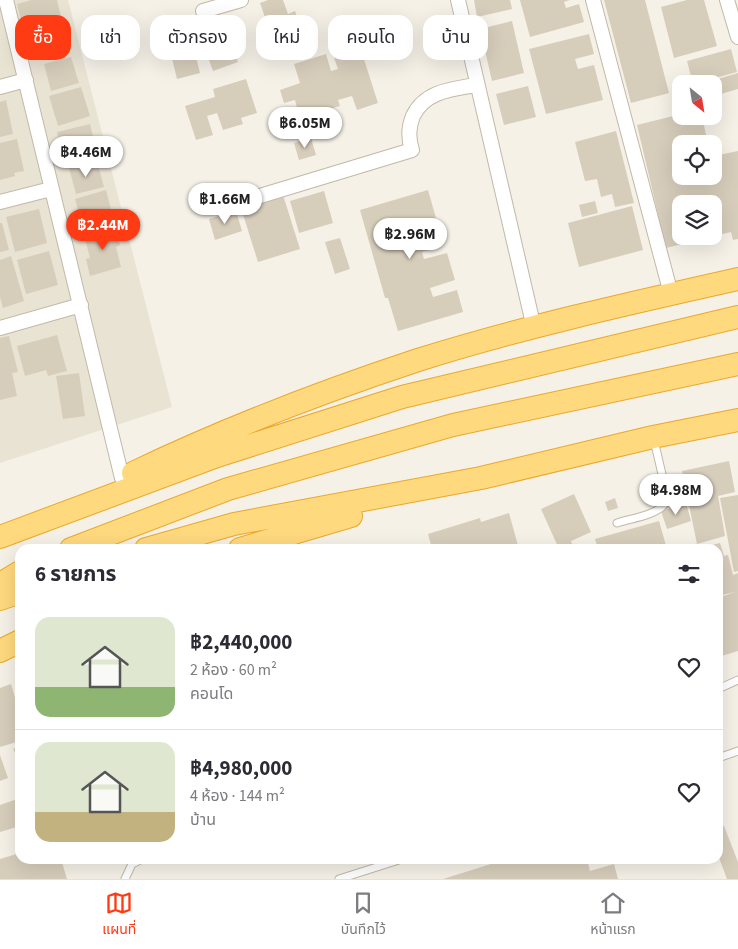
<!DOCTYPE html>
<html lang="th">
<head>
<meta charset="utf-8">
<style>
	body { margin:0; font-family:"Source Sans 3","Noto Sans Thai",sans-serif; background:#f2f2f3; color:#2b2b33; height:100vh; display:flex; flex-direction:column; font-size:19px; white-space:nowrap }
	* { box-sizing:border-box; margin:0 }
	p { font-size:16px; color:#7c7c81 }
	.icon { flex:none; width:28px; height:28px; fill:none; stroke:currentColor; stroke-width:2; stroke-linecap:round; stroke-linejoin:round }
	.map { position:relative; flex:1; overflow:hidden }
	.side { position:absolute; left:15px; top:544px; width:708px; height:320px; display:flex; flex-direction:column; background:#fff; border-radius:15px; box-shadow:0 5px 20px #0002 }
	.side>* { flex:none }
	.hud { position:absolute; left:15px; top:15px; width:709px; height:45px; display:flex; gap:10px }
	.needle { width:32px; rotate:150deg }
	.fabs { position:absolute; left:672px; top:75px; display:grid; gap:10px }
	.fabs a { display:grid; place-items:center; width:50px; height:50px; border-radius:10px; background:#fff; box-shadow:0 5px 20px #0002; font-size:25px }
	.price { position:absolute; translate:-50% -42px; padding:0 11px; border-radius:18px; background:#fff; color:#222; font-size:16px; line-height:32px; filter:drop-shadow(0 1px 2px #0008) }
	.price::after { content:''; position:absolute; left:50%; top:30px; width:15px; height:11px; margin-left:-8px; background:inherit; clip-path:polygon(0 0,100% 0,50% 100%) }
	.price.active { background:#ff3b13; color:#fff }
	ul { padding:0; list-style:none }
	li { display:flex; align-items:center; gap:15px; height:125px; padding:0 20px }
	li+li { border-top:1px solid #e1e1e2 }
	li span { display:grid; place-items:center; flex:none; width:140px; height:100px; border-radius:15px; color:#555 }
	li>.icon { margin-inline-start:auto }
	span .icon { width:60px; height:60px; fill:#fffc; stroke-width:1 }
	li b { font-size:21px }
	h2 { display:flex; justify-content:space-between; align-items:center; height:60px; padding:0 20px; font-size:21px }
	.chip { padding:0 18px; border-radius:15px; background:#fff; box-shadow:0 5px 20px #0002; font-size:18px; line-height:45px }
	.chip.active { background:#ff3b13; color:#fff }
	.tab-bar { display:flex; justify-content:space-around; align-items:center; height:70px; border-top:1px solid #e1e1e2; background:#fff; font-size:14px; color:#7c7c81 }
	.tab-bar a { display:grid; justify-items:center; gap:2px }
	.tab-bar .active { color:#ff3b13 }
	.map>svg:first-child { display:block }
</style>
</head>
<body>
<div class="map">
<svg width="738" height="879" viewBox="0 0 738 879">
	<rect width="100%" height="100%" fill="#f5f1e7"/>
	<path fill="#e9e3d4" d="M0 0H68L172 407 0 463Z"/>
	<path fill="#d7cdbb" d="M31 0H57L62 21 35 28 32 17 21 20 17 4Z
		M268 0H283L288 14 295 11 305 40 269 53 259 25 267 23 260 3Z
		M474 0H510L512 9 477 17Z
		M520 0H570L564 2 566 8 579 4 584 22 530 37Z
		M604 0H645L669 93 631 103Z
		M687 0H704L717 46 674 58 661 7Z
		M223 19 238 62 213 71 199 32 212 27 211 24Z
		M512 21 524 73 492 81 480 29Z
		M64 26 70 52 43 59 37 33Z
		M189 28 200 73 177 79 166 34Z
		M589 34 594 54 575 59 578 69 594 65 603 100 546 114 529 49Z
		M731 49 737 72 693 84 687 61Z
		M361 50 378 103 357 110 352 96 338 100 340 106 329 109 330 113 312 119 309 108 298 112 295 100 284 103 280 90 300 83 294 64 326 54 331 71 338 69 334 58Z
		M71 57 79 83 51 91 44 64Z
		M738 73V89L714 96V84H701Z
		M246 79 257 113 241 118 243 124 223 130 217 113 207 116 213 135 196 140 185 106 215 97 213 89Z
		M528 86 536 117 504 125 496 94Z
		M81 87 90 116 58 126 49 96Z
		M6 100 13 134 0 137V102Z
		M681 114V116H702L708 144H681V176H714V156L738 151V239L733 240 731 232 714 236V204H681V236L711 237 666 248 637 125Z
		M90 124 97 153 64 161 57 132Z
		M616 131 634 203 615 207 612 194 601 197 597 179 585 181 575 142Z
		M311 138 316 155 299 160 294 143Z
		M17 139 24 171 14 173 15 176 0 180V143Z
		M97 161 104 187 76 194 69 168Z
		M106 190 114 221 83 229 75 199Z
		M428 190 436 218 427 220 430 230 434 229 440 247 422 252 424 259 447 253 455 280 430 288 433 297 457 290 463 312 398 331 388 298H385L360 210Z
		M324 191 333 223 299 233 290 201Z
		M283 195 300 249 258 262 241 208Z
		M595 201 598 213 582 217 579 205Z
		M632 206 643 250 579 267 568 223Z
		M39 209 47 243 15 252 6 217Z
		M236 211 242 231 215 240 209 219Z
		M0 223H2L9 250 0 252Z
		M115 227 120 245 116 247 121 267 90 276 86 259 90 258 84 235Z
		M340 238 350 269 335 274 325 242Z
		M49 251 58 285 26 294 17 260Z
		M11 256 24 301 3 308 0 297V260Z
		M57 335 67 371 48 376 46 370 25 376 17 346Z
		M9 336 18 372 12 373 17 396 0 400V338Z
		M79 373 85 416 63 419 56 376Z
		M729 461 735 492 718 496 725 536 697 544 682 471Z
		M574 494 591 532 571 541 574 549H559L541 509Z
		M738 495V571L734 572 720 498Z
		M615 498 618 508 608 511 605 502Z
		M686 503 691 521 667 529 661 511Z
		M509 513 519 549H432L428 534 480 518 481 522Z
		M659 521 667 549H598L595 539Z
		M720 543 724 556 728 555 733 575 738 573V651L718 657V598L735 592 718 596V549L702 548Z
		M11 684 20 715V741L0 747V688Z
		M20 745V761L13 749Z
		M0 755 8 778 0 781Z
		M20 798V826L0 832V805Z
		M724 826 738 862V879H727L718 855V829Z
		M20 853V859H61L67 879H0V859Z
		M507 859H587L590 871 614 864 618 879H443Z"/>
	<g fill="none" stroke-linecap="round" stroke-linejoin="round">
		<g stroke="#c1b9a8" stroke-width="9">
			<path id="service" d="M617 523C632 518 654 516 665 504V487L654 440
				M718 689 738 680
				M718 758 738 751
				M125 879 132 864 142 859
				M339 879 402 859"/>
		</g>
		<g stroke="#c1b9a8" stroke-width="16">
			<path id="minor" d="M6 0 122 478
				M458 0 534 328
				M593 0 671 294
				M727 0 738 37
				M203 11 241 0
				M0 87 26 80
				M260 196 412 150C408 138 408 128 413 116 425 91 452 89 476 85
				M0 202 51 189
				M0 328 81 305"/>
		</g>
		<g stroke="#eba82a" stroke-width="24">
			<path id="trunk" d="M133 473C225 429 321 392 418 360 523 327 631 303 738 279
				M0 537 217 456 402 397 738 317
				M71 549 228 489 453 425 738 364
				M146 549 234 524 481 478 653 437 738 420
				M240 549 351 516
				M0 584 20 572
				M0 599 20 592
				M0 651 20 641"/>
		</g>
		<use href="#service" stroke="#fff" stroke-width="7"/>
		<use href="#minor" stroke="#fff" stroke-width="14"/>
		<use href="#trunk" stroke="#ffd97e" stroke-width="22"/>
	</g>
</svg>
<div class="fabs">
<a><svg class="needle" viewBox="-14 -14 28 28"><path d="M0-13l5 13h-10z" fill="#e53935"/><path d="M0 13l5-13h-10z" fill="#7c7c81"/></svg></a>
<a><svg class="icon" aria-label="locate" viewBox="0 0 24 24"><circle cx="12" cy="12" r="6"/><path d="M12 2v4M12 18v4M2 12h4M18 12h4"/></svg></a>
<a><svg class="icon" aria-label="layers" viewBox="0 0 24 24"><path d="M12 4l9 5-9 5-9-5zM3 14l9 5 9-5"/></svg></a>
</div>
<b class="price" style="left:305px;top:149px">฿6.05M</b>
<b class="price" style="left:86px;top:178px">฿4.46M</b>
<b class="price" style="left:225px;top:225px">฿1.66M</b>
<b class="price active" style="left:103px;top:251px">฿2.44M</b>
<b class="price" style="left:410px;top:260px">฿2.96M</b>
<b class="price" style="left:676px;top:516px">฿4.98M</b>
<div class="hud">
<a class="chip active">ซื้อ</a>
<a class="chip">เช่า</a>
<a class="chip">ตัวกรอง</a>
<a class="chip">ใหม่</a>
<a class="chip">คอนโด</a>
<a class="chip">บ้าน</a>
</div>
<section class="side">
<h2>6 รายการ<svg class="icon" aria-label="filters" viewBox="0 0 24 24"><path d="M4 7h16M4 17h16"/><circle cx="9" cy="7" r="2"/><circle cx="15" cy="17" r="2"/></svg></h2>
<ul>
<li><span style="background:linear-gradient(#dfe7d0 70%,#8fb573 0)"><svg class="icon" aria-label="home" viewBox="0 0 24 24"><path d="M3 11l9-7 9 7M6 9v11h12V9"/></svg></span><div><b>฿2,440,000</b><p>2 ห้อง · 60 m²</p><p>คอนโด</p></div><svg class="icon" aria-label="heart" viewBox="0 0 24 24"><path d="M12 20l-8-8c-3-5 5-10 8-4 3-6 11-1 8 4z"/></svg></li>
<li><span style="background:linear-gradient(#dfe7d0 70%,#c2b280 0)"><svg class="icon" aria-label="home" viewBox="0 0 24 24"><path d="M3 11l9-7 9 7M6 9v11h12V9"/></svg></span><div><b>฿4,980,000</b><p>4 ห้อง · 144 m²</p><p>บ้าน</p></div><svg class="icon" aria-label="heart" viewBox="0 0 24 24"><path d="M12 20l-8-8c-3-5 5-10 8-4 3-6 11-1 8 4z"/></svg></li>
</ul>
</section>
</div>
<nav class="tab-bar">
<a class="active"><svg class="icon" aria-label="map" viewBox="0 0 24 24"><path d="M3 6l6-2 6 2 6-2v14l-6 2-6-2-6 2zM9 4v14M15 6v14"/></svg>แผนที่</a>
<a><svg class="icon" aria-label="saved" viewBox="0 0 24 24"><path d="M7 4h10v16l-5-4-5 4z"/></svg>บันทึกไว้</a>
<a><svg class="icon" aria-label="home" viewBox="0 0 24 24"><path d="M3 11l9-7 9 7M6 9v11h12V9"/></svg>หน้าแรก</a>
</nav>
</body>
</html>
